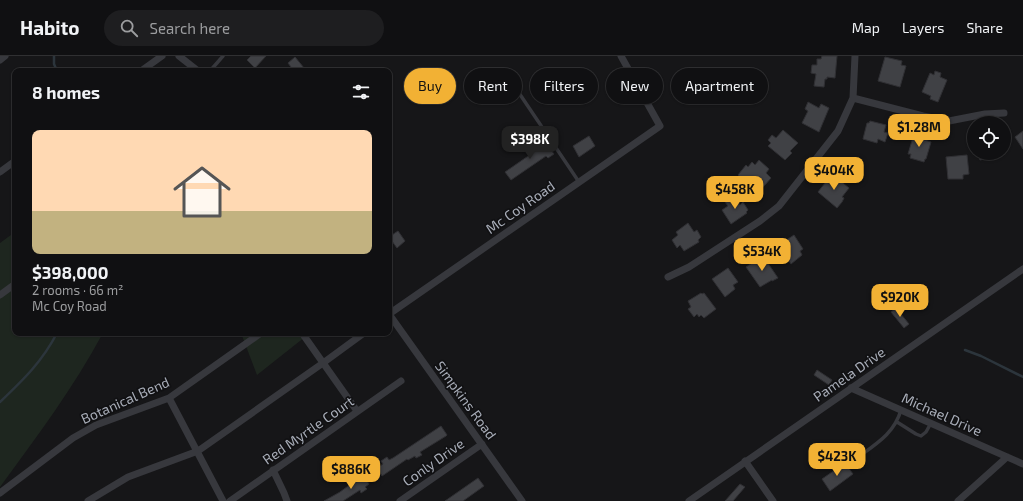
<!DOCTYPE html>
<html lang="en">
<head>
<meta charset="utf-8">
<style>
	body { margin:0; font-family:"Exo 2",sans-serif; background:#1e1e20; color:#f1f3f6; height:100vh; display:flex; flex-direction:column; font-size:15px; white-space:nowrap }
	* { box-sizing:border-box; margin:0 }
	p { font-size:13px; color:#9c9d9f }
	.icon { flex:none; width:22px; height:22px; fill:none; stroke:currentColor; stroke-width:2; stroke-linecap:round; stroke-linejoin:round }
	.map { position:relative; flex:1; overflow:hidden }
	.panel { position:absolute; left:12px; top:12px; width:380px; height:268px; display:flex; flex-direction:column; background:#101012; border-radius:8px; box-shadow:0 1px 3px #0004,0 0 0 1px #303032 }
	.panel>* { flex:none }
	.hud { position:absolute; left:404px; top:12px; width:380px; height:36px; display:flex; gap:8px }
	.buttons { position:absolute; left:967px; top:60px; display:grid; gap:8px }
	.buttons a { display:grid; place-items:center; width:44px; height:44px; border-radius:50%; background:#101012; box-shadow:0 1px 3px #0004,0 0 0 1px #303032; font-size:20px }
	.price { position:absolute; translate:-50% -34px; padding:0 9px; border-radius:8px; background:#f2b134; color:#111; font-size:13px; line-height:26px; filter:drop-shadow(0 1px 2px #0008) }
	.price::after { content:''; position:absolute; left:50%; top:24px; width:12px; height:9px; margin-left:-6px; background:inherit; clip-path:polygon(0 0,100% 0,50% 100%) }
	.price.current { background:#222; color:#fff }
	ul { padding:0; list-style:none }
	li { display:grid; align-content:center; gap:8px; height:212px; padding:0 20px }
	li span { display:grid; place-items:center; height:124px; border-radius:8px; color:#555 }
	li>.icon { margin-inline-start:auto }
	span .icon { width:72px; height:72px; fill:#fffc; stroke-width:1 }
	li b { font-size:17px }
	h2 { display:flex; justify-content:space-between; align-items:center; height:48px; padding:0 20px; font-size:17px }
	.pill { padding:0 14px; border-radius:18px; background:#101012; box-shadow:0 1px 3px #0004,0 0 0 1px #303032; font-size:14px; line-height:36px }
	.pill.current { background:#f2b134; color:#111 }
	header { display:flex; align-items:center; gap:24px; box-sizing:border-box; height:56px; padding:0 20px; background:#101012; border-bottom:1px solid #303032 }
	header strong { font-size:19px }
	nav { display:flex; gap:22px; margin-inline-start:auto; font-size:14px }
	.search { width:280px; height:36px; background:#1e1e20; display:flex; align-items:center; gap:10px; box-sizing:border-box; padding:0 14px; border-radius:22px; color:#9c9d9f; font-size:15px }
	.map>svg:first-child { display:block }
</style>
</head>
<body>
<header>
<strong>Habito</strong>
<div class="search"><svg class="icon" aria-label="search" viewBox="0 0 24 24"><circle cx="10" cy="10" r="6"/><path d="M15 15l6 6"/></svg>Search here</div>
<nav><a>Map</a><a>Layers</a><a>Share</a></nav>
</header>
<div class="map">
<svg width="1023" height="445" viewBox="0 0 1023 445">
	<rect width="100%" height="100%" fill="#161618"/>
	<path fill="#1e261f" d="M15 176V277H103C74 331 36 382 0 431V187Z
		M241 277H310L257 319Z"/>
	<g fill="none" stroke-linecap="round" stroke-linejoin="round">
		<path stroke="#2c353c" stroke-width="2.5" d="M54 0V8L57 15
			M965 294 981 300 1023 321
			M0 346C23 324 42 306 57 277"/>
	</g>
	<path fill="#404145" stroke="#303034" d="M251 0H266L255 12 247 4Z
		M822 0H837L835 22 827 21V23H825L824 31 814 30 816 18 811 17 812 9H817V3H821Z
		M295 1 304 12 300 15H294L288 7Z
		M885 1 902 5 901 9 906 10 900 31 878 25Z
		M935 15 941 17 940 21 947 24 938 46 930 43 931 40 922 36 930 17 934 19Z
		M500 18 509 30 503 34 495 23Z
		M808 46 819 52 821 48 829 52 819 76 802 67 808 55 805 53Z
		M870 65 886 69 884 76 888 77 885 86 878 83 877 87 863 83 867 67H869Z
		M783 74 798 87 790 95 792 97 785 104 768 90 771 87 768 84 772 79 776 82Z
		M1023 75V93L1015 81Z
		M914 78 922 80 921 83 931 86 926 103H925L924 106 910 102 911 98H908Z
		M589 80 595 90 579 101 573 90Z
		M544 85 554 98 548 102 546 100 511 124 505 116 534 96 532 93Z
		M978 97H986L988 102 980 104Z
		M967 99 969 118 963 119V123H948L946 101Z
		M759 104 769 113 766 117 771 122 758 137 738 119 746 109 748 111 752 106 755 109Z
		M832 118 849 132 842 141 844 142 842 146 837 152 818 136Z
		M732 142 734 145 737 143 740 149 743 146 748 154 746 156 747 157 731 168 722 154 728 150 725 146Z
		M688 167 694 176 697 174 701 181 698 184 699 186 684 195 680 189 677 192 672 184 678 179 676 176Z
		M398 175 405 185 397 192 389 181Z
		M794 179 803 193 800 195 802 199 791 208 776 187 783 182 785 185Z
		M763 200 778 222 772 225V224L760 231 746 211Z
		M728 212 738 226 733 229 735 233 725 241 712 223Z
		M701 237 702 238 704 237 716 253 704 262 701 259 699 261 697 258 694 261 688 253 691 251 688 245Z
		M896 252 909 268 904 272 891 256Z
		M817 314 832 324 829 329 814 319Z
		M441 370 447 379 446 380 420 396 422 399 416 402 415 400 408 404 407 403 382 420 377 412 383 408 381 405 387 401 389 404 393 402Z
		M845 407 853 418 830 435 822 423Z
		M363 419 369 428 365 431 367 433 361 437 360 434 343 445H324L340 436Z
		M478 422 484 430 463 445H445Z
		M740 428 745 431 733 445H725Z"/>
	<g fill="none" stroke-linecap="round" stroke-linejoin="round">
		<path stroke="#37383d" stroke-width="3.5" d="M210 15 223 0
			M517 34 579 126
			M897 366 916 378 921 380 926 376 931 367
			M857 402C876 388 894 378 901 354"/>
		<path stroke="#37383d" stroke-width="7" d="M179 0 198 15
			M0 4 5 0
			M141 15 162 0
			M853 42 923 60 949 65 985 58 1004 57
			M0 116 15 105
			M668 221 689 211 760 165 779 150 838 75 853 42 855 0
			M0 239 15 228
			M389 258 660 70 621 0
			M389 258 522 445
			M302 277 357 355
			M851 332 1023 408
			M169 342 223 445
			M745 405 773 445
			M273 414 284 437 287 445
			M0 437 73 382 96 369 169 342 261 277
			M88 445 128 421 198 395 323 307 364 277
			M230 445 401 325
			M400 445 482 388
			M689 445 1023 213
			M958 445 1007 401"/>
	</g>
	<g text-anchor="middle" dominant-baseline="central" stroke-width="3.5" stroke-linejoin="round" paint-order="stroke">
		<g font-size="14" fill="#a8adb8" stroke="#111113">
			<text transform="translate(520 151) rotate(-35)">Mc Coy Road</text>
			<text transform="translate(849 318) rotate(-35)">Pamela Drive</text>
			<text transform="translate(125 344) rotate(-24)">Botanical Bend</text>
			<text transform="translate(466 344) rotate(54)">Simpkins Road</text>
			<text transform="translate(942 358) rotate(24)">Michael Drive</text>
			<text transform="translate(308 374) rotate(-35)">Red Myrtle Court</text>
			<text transform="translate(433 406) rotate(-35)">Conly Drive</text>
		</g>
	</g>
</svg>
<div class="buttons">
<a><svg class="icon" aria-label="locate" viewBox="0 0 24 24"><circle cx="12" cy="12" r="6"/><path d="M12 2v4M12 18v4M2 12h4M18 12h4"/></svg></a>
</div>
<b class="price" style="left:919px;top:92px">$1.28M</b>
<b class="price current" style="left:530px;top:104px">$398K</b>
<b class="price" style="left:834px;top:135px">$404K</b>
<b class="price" style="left:735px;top:154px">$458K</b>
<b class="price" style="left:762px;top:216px">$534K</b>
<b class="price" style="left:900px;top:262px">$920K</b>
<b class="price" style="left:837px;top:421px">$423K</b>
<b class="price" style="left:351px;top:434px">$886K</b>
<div class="hud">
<a class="pill current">Buy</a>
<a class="pill">Rent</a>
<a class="pill">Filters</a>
<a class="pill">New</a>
<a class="pill">Apartment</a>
</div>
<section class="panel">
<h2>8 homes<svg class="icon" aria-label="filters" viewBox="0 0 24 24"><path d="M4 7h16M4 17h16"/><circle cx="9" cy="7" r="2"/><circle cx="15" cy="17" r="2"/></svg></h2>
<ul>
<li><span style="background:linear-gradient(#ffd9b3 65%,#c2b280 0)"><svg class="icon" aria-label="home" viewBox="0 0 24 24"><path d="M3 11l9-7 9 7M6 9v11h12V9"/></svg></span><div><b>$398,000</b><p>2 rooms · 66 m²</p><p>Mc Coy Road</p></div></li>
</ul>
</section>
</div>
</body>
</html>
